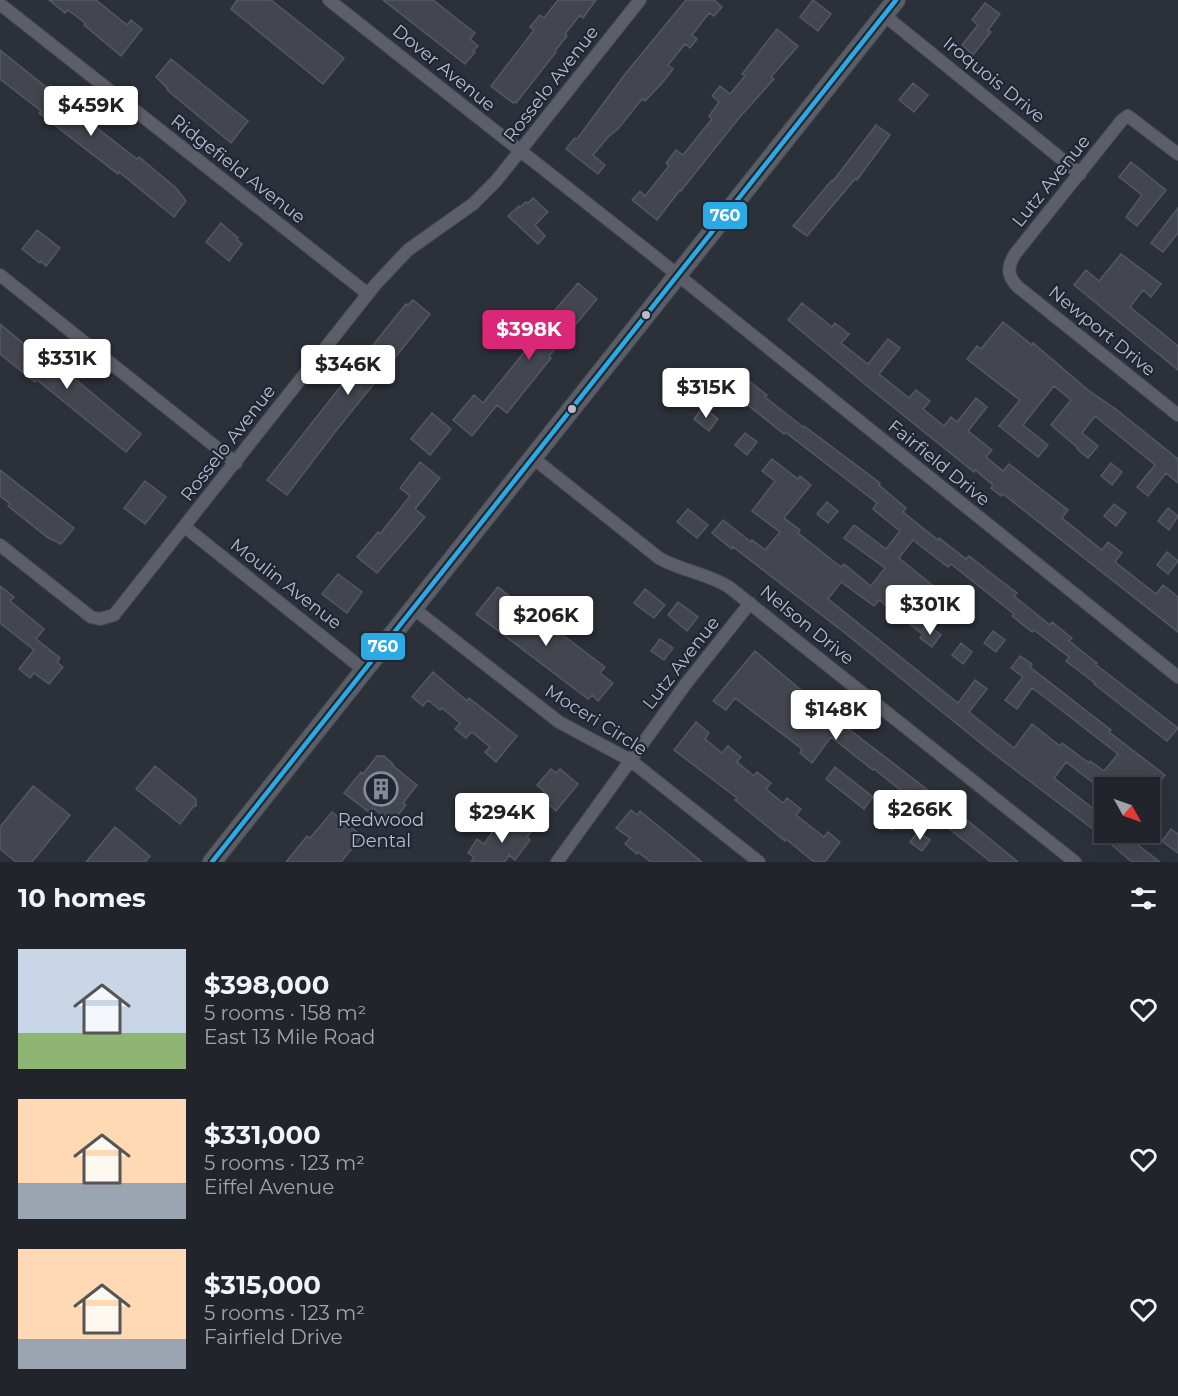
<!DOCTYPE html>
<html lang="en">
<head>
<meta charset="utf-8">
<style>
	body { margin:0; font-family:Montserrat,sans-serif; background:#292c33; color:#f1f3f6; height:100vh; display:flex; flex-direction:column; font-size:22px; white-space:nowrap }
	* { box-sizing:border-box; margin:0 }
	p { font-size:20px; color:#a2a4a9 }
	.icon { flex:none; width:33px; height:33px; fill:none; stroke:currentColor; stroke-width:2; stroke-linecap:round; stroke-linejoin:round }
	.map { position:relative; height:862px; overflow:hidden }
	.panel { display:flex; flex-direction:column; background:#21242b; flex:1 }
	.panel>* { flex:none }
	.needle { width:39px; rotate:130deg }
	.buttons { position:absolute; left:1094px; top:777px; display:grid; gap:12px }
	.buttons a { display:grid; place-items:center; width:66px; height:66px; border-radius:0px; background:#21242b; box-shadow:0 6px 24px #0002,0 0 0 2px #3e4147; font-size:30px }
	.price { position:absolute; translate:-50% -51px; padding:0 14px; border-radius:6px; background:#fff; color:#222; font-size:20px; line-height:39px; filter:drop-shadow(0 2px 3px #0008) }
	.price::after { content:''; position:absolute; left:50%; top:36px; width:18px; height:14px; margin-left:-9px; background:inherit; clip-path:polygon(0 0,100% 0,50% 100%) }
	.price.active { background:#db2777; color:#fff }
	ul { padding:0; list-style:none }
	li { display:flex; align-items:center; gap:18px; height:150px; padding:0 18px }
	li span { display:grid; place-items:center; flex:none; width:168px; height:120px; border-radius:0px; color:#555 }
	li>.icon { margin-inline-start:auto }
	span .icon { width:72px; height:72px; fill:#fffc; stroke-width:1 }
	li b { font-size:26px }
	h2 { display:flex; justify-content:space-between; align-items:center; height:72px; padding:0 18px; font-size:26px }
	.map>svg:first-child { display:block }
</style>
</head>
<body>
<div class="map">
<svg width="1178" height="862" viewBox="0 0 1178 862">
	<rect width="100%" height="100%" fill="#2c3039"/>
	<path fill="#43464e" stroke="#545861" stroke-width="1.5" d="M49 0H96L127 25 131 20 142 29 121 56 84 25 85 23 68 10 65 13Z
		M237 0H271L344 58 323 84 231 9Z
		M383 0H433L475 33 470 39 478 46 473 51 475 52 465 64Z
		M558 0H596L583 18 580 15 565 34 567 36 555 51 556 52 516 103 514 102 513 103 491 86 534 30 530 27 540 15 544 18Z
		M686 0H714L722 7 714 16 709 13 692 35 697 39 690 48 685 44 668 65 673 69 663 82 645 101 642 99 618 129 609 136 593 155 605 165 598 174 566 149 575 138 577 139 626 73Z
		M813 0 831 14 818 31 800 17Z
		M985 3 1000 14 988 30 991 32 973 55 962 45 978 25 972 20Z
		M777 29 798 46 771 77 774 79 739 118 681 191 680 190 657 220 632 200 640 191 645 196 669 166 666 163 676 150 683 155 712 119 709 116 719 102 712 96 720 86 730 94 745 76 742 74Z
		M0 50 92 124 137 159 139 157 176 188 186 201 174 217 119 172 118 174 39 113 41 111 0 79Z
		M171 59 248 121 231 143 167 90 168 89 156 77Z
		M913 83 928 95 914 112 899 100Z
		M876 125 890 135 857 180 855 179 807 236 793 226 832 180 833 181Z
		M1131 162 1166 190 1137 226 1126 217 1142 195 1119 177Z
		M533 198 548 212 535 225 545 236 538 244 508 216 519 206 520 207 526 202 528 203Z
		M1178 208V233L1163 252 1151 243Z
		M221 223 238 238 237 240 242 244 229 261 206 242Z
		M37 230 60 248 46 266 41 261 40 263 22 249Z
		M1121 254 1161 284 1151 297 1143 290 1130 307 1178 346V370L1074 285 1086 270 1099 281Z
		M578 283 597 299 549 356 551 358 507 413 497 405 472 436 453 420 474 395 483 403 535 339 532 337Z
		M413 300 430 314 335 432 287 495 267 480 381 335 406 304 408 305Z
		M802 303 832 327 835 323 849 334 841 343 868 364 888 339 900 348 879 374 909 398 916 390 930 401 923 409 944 426 951 417 957 422 976 398 987 407 968 431 992 450 986 457 1003 471 1009 464 1054 499 1068 510 1062 518 1102 550 1108 542 1122 553 1115 562 1156 594 1163 585 1178 597V632L1003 494 1001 496 991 488 993 485 975 470 974 472 872 390 788 320Z
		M1003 322 1032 345 1033 343 1088 390 1117 410 1178 459V483L1166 473 1148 496 1137 487 1155 465 1095 416 1082 433 1098 446 1088 458 1077 449 1078 448 1051 425 1071 400 1054 386 1023 425 1048 445 1038 457 999 426 1020 400 967 359 977 346 981 349Z
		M0 324 24 344 26 342 37 351 35 352 54 367 57 364 141 434 126 452 37 380 35 382 0 354Z
		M740 374 767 395 765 397 803 427 804 426 880 483 879 485 906 508 903 512 938 540 939 538 966 559 969 556 996 577 1017 593 1014 596 1050 625 1052 622 1072 638 1069 641 1097 663 1095 664 1178 728 1167 741 1094 684 1095 683 1066 661 1069 657 1034 630 1032 632 1012 616 1014 614 951 564 948 567 913 540 899 558 936 588 938 586 950 596 921 633 879 600 874 606 841 582 828 599 958 703 975 680 987 689 969 712 1014 748 1032 724 1060 746 1062 743 1089 763 1090 761 1104 771 1118 754 1047 699 1032 688 1017 709 1005 700 1023 677 1011 668 1020 656 1032 664 1030 667 1111 730 1109 732 1165 775 1155 787 1140 775 1131 788H1100L1066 762 1054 778 1104 817V832H1133L1129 838 1160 862H1132L1094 830 989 750 845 633 733 547 732 549 712 533 723 520 751 542 752 540 765 550 780 532 752 511 775 481 762 471 772 459 798 479 800 476 811 485 784 518 800 530 798 533 841 567 844 564 871 586 885 568 844 538 854 525 886 549 900 531 873 509 877 503 785 432 784 434 728 389Z
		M703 407 718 419 709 431 694 419Z
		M432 413 451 429 430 455 411 439Z
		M745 433 757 442 747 455 735 445Z
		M420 462 440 478 415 509 425 517 377 573 357 557 378 532 380 534 410 496 400 488Z
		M1111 463 1122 472 1112 485 1101 476Z
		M0 470 74 528 61 544 47 537 8 506 10 504 0 496Z
		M145 481 166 497 145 524 124 508Z
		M827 502 838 511 828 523 817 514Z
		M1114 504 1126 513 1116 526 1104 516Z
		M1168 508 1178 516 1169 530 1158 521Z
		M688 509 708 525 697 538 677 522Z
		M1167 552 1178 561 1168 574 1157 565Z
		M338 574 362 592 347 613 322 594Z
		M0 586 14 597 10 601 44 629 36 639 60 658 57 662 63 667 49 684 34 673 30 678 19 669 34 650 0 623Z
		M498 587 512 598 507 604 533 624 537 620 558 636 560 633 605 667 600 673 613 683 598 701 592 695 588 699 476 614Z
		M645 589 665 605 654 618 634 603Z
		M678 602 698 617 687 631 668 615Z
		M929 626 941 635 932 647 920 638Z
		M993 631 1005 640 996 652 984 643Z
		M660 639 673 648 664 660 651 651Z
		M961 643 972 652 963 664 952 655Z
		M755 651 828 713 968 821 1018 862H991L874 769 873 770 831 737 812 763 800 753 802 749 735 698 726 710 713 701Z
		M433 672 467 701 469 698 517 736 496 762 485 752 490 747 472 732 466 738 455 729 460 723 442 708 440 710 428 700 423 706 412 697Z
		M696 722 709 733 705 739 722 753 728 746 741 757 737 762 754 776 757 772 771 783 766 789 783 803 787 798 801 809 796 815 824 837 828 832 840 842 825 862H814L786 839 785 841 735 800 737 798 674 750Z
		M377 756H384L393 764 392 765 417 785 403 803 406 805 394 820H388L373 808 369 812 344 793 361 772 363 774Z
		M155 766 196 799V806H194L180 824 136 789Z
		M835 767 873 797 864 809 826 779Z
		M551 769 556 773 560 769 578 784 556 811 545 801 549 796 537 785Z
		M33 786 70 815 32 862H16L0 849V827Z
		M1149 796 1162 806 1149 823Z
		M631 810 637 815 640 811 702 862H651L638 852 637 854 625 844 630 838 616 828Z
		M890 810 901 819 892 830 880 822Z
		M332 812 362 836 341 862H286L307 836 310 838Z
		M514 818 531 832 527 837 530 840 515 860 509 855 505 862H471L474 857 468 853 477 839 484 844 497 826 504 831Z
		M115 827 150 856 145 862H86Z
		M1171 829 1178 834V853L1162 841Z
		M918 832 930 840 922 851 910 842Z"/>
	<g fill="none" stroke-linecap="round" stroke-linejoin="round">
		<g stroke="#484b52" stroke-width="14">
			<path id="street" d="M329 0 654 256 1178 677
				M0 4 368 294
				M884 15 1080 174
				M1178 154 1128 116 1122 120 1015 254C1007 267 1007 276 1018 287L1178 415
				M0 275 236 463
				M533 458 659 558C681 571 707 573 729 587L1075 862
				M185 527 364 670
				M0 545 91 617 100 619 114 615 375 285 408 250 473 204 496 181 640 0
				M413 608 559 722 630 760 759 862
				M557 862 685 685 750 603"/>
		</g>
		<g stroke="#484b52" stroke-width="20">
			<path id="secondary" d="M212 862 896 0"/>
		</g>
		<use href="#street" stroke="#5c5f67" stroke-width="12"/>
		<use href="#secondary" stroke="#5a5e66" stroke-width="18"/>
		<g stroke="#1f2634" stroke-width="9">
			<path id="bus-1" d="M212 862 896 0"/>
		</g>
		<use href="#bus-1" stroke="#2baae3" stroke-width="4.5"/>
	</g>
	<defs>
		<g id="building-ring" transform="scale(1.725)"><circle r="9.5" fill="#1f2634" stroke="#868b97" stroke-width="1.5"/><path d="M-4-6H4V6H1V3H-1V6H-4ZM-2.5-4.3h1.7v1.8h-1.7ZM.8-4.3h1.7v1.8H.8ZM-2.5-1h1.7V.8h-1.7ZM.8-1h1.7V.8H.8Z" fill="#868b97"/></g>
	</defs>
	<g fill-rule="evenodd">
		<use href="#building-ring" x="381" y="789"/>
	</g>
	<g fill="#b6bcca" stroke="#1f2634" stroke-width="2">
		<circle cx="646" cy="315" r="5"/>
		<circle cx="572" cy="409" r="5"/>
	</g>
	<g text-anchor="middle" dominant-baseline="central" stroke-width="4.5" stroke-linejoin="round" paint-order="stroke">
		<g font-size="18" fill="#b6bcca" stroke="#1f2634">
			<text transform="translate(444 68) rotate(39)">Dover Avenue</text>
			<text transform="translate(994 80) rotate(39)">Iroquois Drive</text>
			<text transform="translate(551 84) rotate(-52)">Rosselo Avenue</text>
			<text transform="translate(238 169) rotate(38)">Ridgefield Avenue</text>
			<text transform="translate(1051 181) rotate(-51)">Lutz Avenue</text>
			<text transform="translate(1102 331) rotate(39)">Newport Drive</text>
			<text transform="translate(228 443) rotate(-52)">Rosselo Avenue</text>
			<text transform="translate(939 463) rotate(39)">Fairfield Drive</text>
			<text transform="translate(286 584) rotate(38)">Moulin Avenue</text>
			<text transform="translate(807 625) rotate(39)">Nelson Drive</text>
			<text transform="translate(681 663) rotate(-52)">Lutz Avenue</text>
			<text transform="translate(596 720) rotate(32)">Moceri Circle</text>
		</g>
		<g font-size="18" fill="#b6bcca" stroke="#1f2634">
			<text x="381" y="820">Redwood<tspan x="381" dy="21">Dental</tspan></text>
		</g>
	</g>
	<g stroke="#1f2634" stroke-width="2">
		<rect x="702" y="201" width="46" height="29" rx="6" fill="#2baae3"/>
		<rect x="360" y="632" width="46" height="29" rx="6" fill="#2baae3"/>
	</g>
	<g font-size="16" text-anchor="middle" font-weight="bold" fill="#fff">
		<text x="725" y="221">760</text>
		<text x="383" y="652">760</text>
	</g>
</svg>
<div class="buttons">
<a><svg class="needle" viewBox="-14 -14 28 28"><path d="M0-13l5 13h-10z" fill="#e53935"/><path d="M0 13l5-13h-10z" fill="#a2a4a9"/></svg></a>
</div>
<b class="price" style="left:91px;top:137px">$459K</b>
<b class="price active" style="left:529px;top:361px">$398K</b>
<b class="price" style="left:67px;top:390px">$331K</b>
<b class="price" style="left:348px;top:396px">$346K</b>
<b class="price" style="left:706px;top:419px">$315K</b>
<b class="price" style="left:930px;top:636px">$301K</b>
<b class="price" style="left:546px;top:647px">$206K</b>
<b class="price" style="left:836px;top:741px">$148K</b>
<b class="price" style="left:920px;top:841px">$266K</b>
<b class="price" style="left:502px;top:844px">$294K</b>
</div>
<section class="panel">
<h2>10 homes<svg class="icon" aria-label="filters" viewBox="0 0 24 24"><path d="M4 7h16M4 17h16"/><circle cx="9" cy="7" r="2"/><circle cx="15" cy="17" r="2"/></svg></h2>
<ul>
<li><span style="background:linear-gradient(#c9d6e8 70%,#8fb573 0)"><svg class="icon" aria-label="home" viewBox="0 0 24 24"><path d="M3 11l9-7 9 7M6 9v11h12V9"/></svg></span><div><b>$398,000</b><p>5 rooms · 158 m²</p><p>East 13 Mile Road</p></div><svg class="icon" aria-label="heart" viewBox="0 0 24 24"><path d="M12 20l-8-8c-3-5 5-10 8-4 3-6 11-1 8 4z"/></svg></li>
<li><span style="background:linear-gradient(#ffd9b3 70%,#9aa5b1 0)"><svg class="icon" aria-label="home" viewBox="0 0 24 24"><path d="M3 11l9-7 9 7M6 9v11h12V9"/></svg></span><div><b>$331,000</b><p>5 rooms · 123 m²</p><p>Eiffel Avenue</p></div><svg class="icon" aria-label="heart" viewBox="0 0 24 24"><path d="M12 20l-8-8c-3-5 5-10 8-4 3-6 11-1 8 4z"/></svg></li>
<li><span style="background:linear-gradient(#ffd9b3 75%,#9aa5b1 0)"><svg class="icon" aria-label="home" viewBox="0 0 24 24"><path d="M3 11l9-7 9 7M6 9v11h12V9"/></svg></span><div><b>$315,000</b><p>5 rooms · 123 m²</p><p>Fairfield Drive</p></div><svg class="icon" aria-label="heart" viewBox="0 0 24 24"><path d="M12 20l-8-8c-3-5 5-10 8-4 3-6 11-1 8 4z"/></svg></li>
</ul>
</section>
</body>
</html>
